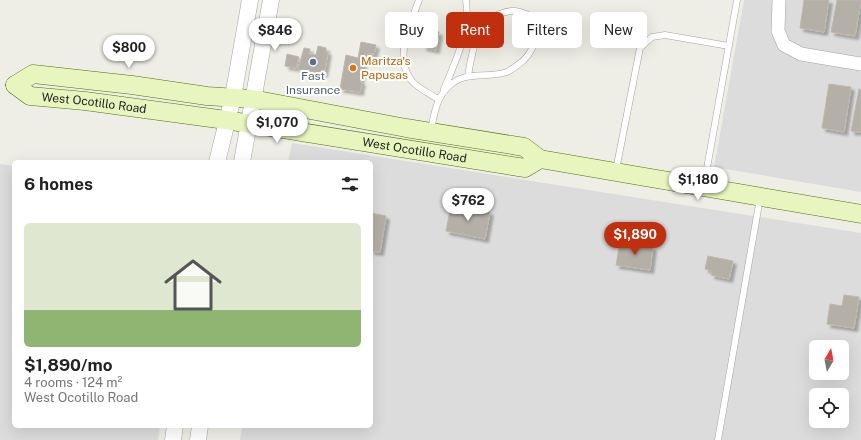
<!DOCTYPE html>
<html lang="en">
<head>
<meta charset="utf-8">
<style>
	body { margin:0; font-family:"Public Sans",sans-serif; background:#f6f6f6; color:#222; height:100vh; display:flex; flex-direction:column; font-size:15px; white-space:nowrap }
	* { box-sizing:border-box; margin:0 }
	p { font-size:13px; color:#767676 }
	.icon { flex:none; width:22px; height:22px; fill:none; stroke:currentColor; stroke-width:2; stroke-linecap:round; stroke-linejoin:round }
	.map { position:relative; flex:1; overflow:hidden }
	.side { position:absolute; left:12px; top:160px; width:361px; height:268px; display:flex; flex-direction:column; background:#fff; border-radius:6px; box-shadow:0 4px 16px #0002 }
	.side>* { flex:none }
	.top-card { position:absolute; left:385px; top:12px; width:380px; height:36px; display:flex; gap:8px }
	.needle { width:26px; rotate:10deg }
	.fabs { position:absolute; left:809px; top:340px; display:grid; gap:8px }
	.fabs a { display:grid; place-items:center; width:40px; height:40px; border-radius:6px; background:#fff; box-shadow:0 4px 16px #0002; font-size:20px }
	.price { position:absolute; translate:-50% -34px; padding:0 9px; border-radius:14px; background:#fff; color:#222; font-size:13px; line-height:26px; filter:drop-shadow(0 1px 2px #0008) }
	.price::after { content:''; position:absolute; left:50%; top:24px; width:12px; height:9px; margin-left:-6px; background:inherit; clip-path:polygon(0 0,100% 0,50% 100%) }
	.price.active { background:#c02f0e; color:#fff }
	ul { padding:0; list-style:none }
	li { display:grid; align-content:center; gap:8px; height:212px; padding:0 12px }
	li span { display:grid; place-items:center; height:124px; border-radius:6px; color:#555 }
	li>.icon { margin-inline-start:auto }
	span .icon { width:72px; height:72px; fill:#fffc; stroke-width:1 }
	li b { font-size:17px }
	h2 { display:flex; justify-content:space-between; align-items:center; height:48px; padding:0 12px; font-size:17px }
	.pill { padding:0 14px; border-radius:6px; background:#fff; box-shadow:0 4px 16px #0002; font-size:14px; line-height:36px }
	.pill.active { background:#c02f0e; color:#fff }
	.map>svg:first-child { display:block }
</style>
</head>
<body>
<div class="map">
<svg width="861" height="440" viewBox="0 0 861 440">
	<defs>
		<filter id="shadow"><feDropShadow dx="3.5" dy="3.5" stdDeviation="1" flood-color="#0004"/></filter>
	</defs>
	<rect width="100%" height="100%" fill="#efeee6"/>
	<path fill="#dddcdc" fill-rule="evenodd" d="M744 0H861V192L714 167Z
		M292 143 861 233V440H240L242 426H371V162H288ZM816 347H842V373H816ZM816 395H842V421H816Z
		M0 164 14 166V426H160L158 440H0Z"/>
	<path fill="#b4b0a8" stroke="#c0b7a9" filter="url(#shadow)" d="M804 0H829L824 32 800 28Z
		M837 0H861L855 36 831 32Z
		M426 30 439 32 436 50 423 47Z
		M361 42 376 45 374 54 368 53 366 59H364L360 82H362L360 92 340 89 346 55 358 58Z
		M318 46 326 48V52H328L324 74 298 69 304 48 310 49 309 54 316 55Z
		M287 54 299 57 296 68 285 66Z
		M829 84 851 87 844 132 822 128Z
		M859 89 861 90V132L851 131Z
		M451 205 490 212 485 239 446 231Z
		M371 213 386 216 380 252 371 251Z
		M620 242 653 247 650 270 616 265Z
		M708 256 733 261 729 279 711 275 712 271 705 269Z
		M844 295 859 297 854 328 827 324 830 304 842 306Z"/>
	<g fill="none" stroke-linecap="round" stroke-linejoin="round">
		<g stroke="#a3a3a3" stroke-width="7">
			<path id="service" d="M419 0C410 24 394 57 411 80 417 88 431 94 439 100L440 97
				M444 89C456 60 470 32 466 0
				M431 130C434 115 436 98 449 86 466 70 487 79 507 72 513 69 519 64 524 60 531 53 536 42 537 33 538 24 534 18 526 14 517 10 512 10 502 13 476 21 472 52 468 76
				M616 170 640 48 652 37 665 35 729 46
				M704 185 737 0
				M718 440 760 198"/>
		</g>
		<g stroke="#a3a3a3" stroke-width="14">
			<path id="minor" d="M779 0 778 31 784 45 801 54 861 64"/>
		</g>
		<g stroke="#a3a3a3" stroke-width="17">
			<path id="tertiary" d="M217 162 233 97 250 0
				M242 162 271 0
				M173 440 175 426
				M198 440 200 426"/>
		</g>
		<g stroke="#526f0c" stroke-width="19">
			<g id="secondary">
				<path d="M15 85 33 74 132 85 207 96 252 99 406 128 524 147 540 159 861 214"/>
				<path id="s1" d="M15 85 30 96 85 101 226 120 525 168 540 159"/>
			</g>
		</g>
		<use href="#service" stroke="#fff" stroke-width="6"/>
		<use href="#minor" stroke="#fff" stroke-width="13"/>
		<use href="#tertiary" stroke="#fff" stroke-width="16"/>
		<use href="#secondary" stroke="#e8f5be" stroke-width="18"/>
	</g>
	<circle fill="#5c6f8a" stroke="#fff" stroke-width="1.5" cx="313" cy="62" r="4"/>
	<circle fill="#e8710a" stroke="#fff" stroke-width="1.5" cx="353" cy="68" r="4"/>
	<g text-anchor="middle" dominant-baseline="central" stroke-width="4" stroke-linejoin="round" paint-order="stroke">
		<g font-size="12" fill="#c56008" stroke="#fff" text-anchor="start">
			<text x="361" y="61">Maritza's<tspan x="361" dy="14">Papusas</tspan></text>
		</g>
		<g font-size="12" fill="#4e5e75" stroke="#fff">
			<text x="313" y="76">Fast<tspan x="313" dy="14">Insurance</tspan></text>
		</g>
		<g font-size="12" fill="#1f1f1f" stroke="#fff">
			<text stroke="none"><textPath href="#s1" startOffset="83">West Ocotillo Road</textPath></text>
			<text stroke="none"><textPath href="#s1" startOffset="407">West Ocotillo Road</textPath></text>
		</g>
	</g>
</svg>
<div class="fabs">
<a><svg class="needle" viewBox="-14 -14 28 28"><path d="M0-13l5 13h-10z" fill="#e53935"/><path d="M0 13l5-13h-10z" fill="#767676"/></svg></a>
<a><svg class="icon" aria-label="locate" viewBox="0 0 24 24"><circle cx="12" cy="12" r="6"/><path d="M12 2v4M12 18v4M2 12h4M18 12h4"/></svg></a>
</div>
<b class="price" style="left:275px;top:52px">$846</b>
<b class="price" style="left:129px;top:69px">$800</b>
<b class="price" style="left:277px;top:144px">$1,070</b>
<b class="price" style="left:698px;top:201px">$1,180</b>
<b class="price" style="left:468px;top:222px">$762</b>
<b class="price active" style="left:635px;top:256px">$1,890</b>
<div class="top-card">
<a class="pill">Buy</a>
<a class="pill active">Rent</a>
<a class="pill">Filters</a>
<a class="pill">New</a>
</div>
<section class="side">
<h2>6 homes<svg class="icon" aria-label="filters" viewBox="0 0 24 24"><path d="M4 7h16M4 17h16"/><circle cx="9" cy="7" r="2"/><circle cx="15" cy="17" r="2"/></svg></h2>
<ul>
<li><span style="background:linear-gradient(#dfe7d0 70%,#8fb573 0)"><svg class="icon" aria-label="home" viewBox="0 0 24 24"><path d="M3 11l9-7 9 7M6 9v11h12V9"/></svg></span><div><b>$1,890/mo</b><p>4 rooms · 124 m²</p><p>West Ocotillo Road</p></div></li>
</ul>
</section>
</div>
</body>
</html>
